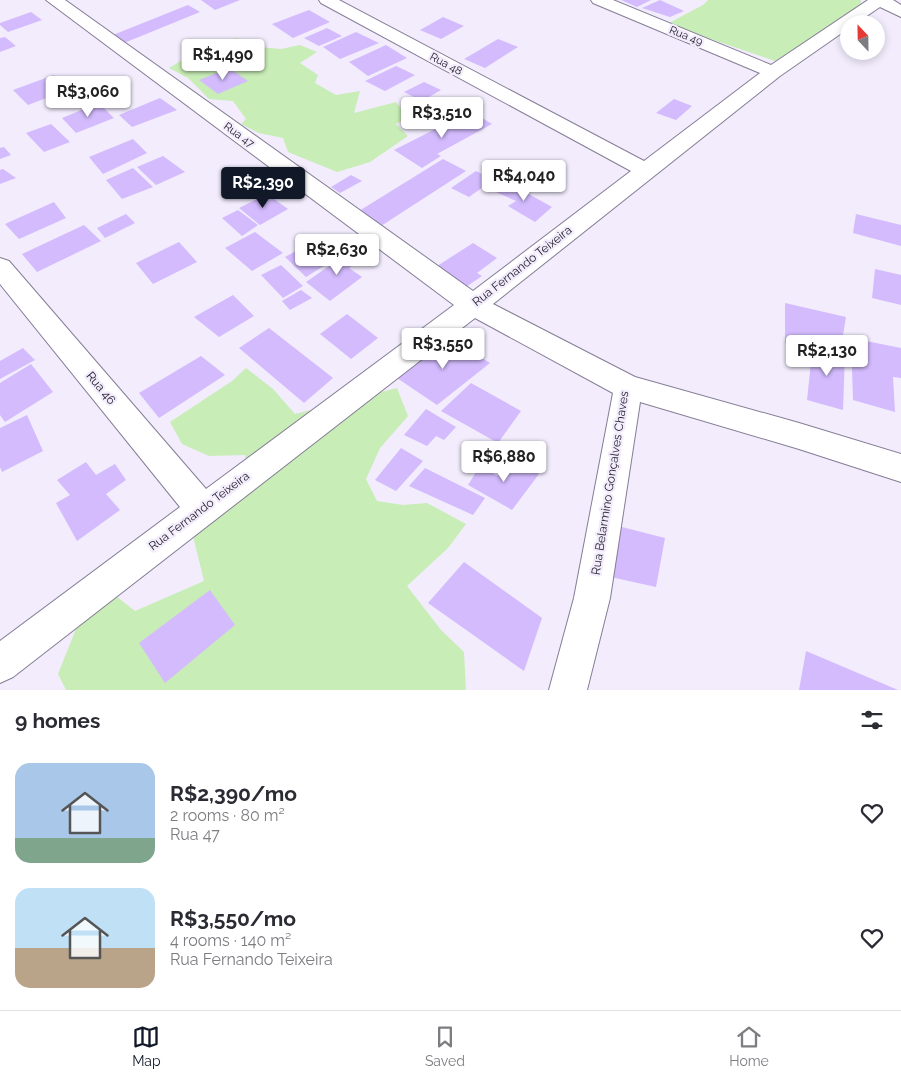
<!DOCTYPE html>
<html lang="en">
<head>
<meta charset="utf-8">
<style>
	body { margin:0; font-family:Raleway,sans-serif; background:#f7f7f7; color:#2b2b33; height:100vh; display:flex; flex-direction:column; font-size:19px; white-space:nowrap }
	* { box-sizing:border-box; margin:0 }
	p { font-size:16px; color:#7c7c81 }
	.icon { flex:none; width:28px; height:28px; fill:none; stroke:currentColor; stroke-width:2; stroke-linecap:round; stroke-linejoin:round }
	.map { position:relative; height:690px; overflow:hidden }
	.details { display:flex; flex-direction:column; background:#fff; flex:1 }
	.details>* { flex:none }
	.needle { width:32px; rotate:338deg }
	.tools { position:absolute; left:840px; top:15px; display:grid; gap:10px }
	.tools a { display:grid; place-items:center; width:45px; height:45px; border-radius:50%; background:#fff; box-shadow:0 2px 8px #0003; font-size:25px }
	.price { position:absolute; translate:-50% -42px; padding:0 11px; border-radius:5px; background:#fff; color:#222; font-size:16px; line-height:32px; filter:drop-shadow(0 1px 2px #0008) }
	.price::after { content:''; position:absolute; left:50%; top:30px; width:15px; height:11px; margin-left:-8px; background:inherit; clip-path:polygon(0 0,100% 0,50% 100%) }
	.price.on { background:#111827; color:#fff }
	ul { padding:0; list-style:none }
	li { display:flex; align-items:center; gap:15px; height:125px; padding:0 15px }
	li span { display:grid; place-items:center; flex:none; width:140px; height:100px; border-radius:15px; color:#555 }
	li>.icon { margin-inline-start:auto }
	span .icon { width:60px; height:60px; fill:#fffc; stroke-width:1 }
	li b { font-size:21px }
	h2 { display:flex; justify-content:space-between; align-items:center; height:60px; padding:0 15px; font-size:21px }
	.menu { display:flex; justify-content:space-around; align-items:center; height:70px; border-top:1px solid #e1e1e2; background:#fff; font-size:14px; color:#7c7c81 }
	.menu a { display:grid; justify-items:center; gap:2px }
	.menu .on { color:#111827 }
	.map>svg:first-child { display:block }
</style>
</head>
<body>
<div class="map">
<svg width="901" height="690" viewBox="0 0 901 690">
	<rect width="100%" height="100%" fill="#f2ecfd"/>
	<path fill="#c8edb6" d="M708 0H860L861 1 860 7 775 61 667 24 703 5Z
		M236 38 259 47 281 49 300 45 317 52 300 63 318 75 315 83 336 95 360 91 354 113 396 102 408 117 396 124 408 136 370 162 337 172 288 152 283 138 259 133 241 124 246 119 233 101 209 99 188 78 169 68 207 45Z
		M246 368 273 389 295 414 397 388 408 416 380 448 366 479 377 501 403 505 427 503 466 524 448 548 407 586 441 630 464 652 466 690H66L58 674 78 624 112 593 135 611 204 581 193 536 249 480 245 455 209 456 182 444 170 422 232 381Z"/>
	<path fill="#d3bbfd" d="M201 0H240L215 10Z
		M621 0H651L637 7Z
		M660 0 684 11 670 17 642 8Z
		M188 5 200 12 124 43 113 35Z
		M309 10 330 22 293 38 272 24Z
		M31 12 42 20 8 32 0 25V23Z
		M443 17 464 26 441 39 420 30Z
		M327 28 342 36 319 46 304 38Z
		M356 32 379 43 340 59 323 47Z
		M5 37 16 46 0 52V38Z
		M498 39 518 47 485 68 464 59Z
		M386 45 407 58 368 76 349 62Z
		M396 66 415 75 385 91 365 81Z
		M229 68 248 81 218 94 199 80Z
		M54 75 61 82 70 79 79 86 88 82 101 93 66 108 53 96 75 87 28 105 13 90Z
		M424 82 441 90 422 101 404 92Z
		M160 98 177 110 132 127 119 115Z
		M674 99 692 106 676 120 656 113Z
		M99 103 114 118 76 133 62 118Z
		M471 111 492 124 437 154 441 156 422 168 394 150Z
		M51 124 70 142 44 152 26 133Z
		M133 139 147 153 103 174 89 157Z
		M4 147 11 155 0 159V148Z
		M163 156 185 172 156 185 137 167Z
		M443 159 466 171 381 226 359 211Z
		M133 168 153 187 122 199 106 180Z
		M3 169 16 178 0 184V170Z
		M476 171 486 176 482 178 490 182 469 197 451 188Z
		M351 175 362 181 340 193 331 187Z
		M507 182 552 207 535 222 508 206 516 201 496 192Z
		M267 194 288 209 260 225 239 208Z
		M54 202 66 218 19 239 5 224Z
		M238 210 258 225 242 236 222 218Z
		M126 214 135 223 105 238 97 228Z
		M856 214 901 225V246L853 233Z
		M84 225 101 241 37 272 22 254Z
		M255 232 283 253 252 271 225 248Z
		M325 235 346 252 306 277 285 257Z
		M179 242 197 262 153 284 136 263Z
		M473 243 497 258 477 273 482 276 466 287 434 268Z
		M354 249 365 256 349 268 362 277 330 301 306 282Z
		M281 265 303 286 283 298 261 275Z
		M875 269 901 275V305L872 298Z
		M301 290 312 298 290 310 282 301Z
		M233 295 254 316 219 337 194 317Z
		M785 303 846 317 842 341 817 337 797 349 785 343Z
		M347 314 378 338 351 359 320 334Z
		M269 328 333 378 304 403 239 348Z
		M447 336 490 363 437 405 397 378Z
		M851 338 901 348V378L893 377 895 412 853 400Z
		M813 343 845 352 843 410 807 400Z
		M23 348 35 360 0 379V361Z
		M201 356 225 375 159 418 139 393Z
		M31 364 53 392 5 422 0 415V383Z
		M471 383 521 411 498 443 441 411Z
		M426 409 456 427 444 440 436 436 427 446 404 435Z
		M27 415 43 451 2 472 0 467V428Z
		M401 448 423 461 396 491 375 480Z
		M512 459 539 474 512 510 468 485 481 464 497 476Z
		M86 462 96 475 115 464 126 480 106 494 120 510 77 541 56 503 70 495 57 480Z
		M425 468 485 498 473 515 409 486Z
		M614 525 665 538 656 587 606 576Z
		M464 562 542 618 524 671 428 603Z
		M210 590 235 625 165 683 139 643Z
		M806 651 898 690H799Z"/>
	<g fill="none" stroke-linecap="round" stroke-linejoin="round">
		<g stroke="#857d95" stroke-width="2">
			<path id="street" d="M46 0H65L473 291 631 171 321 3 319 0H339L644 161 760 73 593 3 591 0H613L771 65 868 0H893L901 5V17L880 7 855 24H849V28L780 76 493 304 635 377 799 423 901 454V482L799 449 640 402 610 598 587 690H549L574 598 613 393 475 318 13 677 0 683V641L180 507 0 284V258L9 261 206 489 454 305Z"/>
		</g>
		<use href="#street" fill="#fff" fill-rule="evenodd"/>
	</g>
	<g text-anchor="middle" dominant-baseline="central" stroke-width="4.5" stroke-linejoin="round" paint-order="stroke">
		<g font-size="11" fill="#25222c" stroke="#f2ecfd">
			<text transform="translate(686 36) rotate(22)">Rua 49</text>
			<text transform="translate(446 64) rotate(28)">Rua 48</text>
			<text transform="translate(239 135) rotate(36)">Rua 47</text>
		</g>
		<g font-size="12" fill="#25222c" stroke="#f2ecfd">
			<text transform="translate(522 266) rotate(-38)">Rua Fernando Teixeira</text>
			<text transform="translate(101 388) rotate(50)">Rua 46</text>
			<text transform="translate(610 483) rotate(-81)">Rua Belarmino Gonçalves Chaves</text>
			<text transform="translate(199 511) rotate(-37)">Rua Fernando Teixeira</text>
		</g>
	</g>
</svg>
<div class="tools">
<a><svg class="needle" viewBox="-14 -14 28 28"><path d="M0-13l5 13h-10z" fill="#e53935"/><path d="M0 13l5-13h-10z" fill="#7c7c81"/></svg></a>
</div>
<b class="price" style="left:223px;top:81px">R$1,490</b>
<b class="price" style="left:88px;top:118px">R$3,060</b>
<b class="price" style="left:442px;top:139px">R$3,510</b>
<b class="price" style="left:524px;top:202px">R$4,040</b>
<b class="price on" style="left:263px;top:209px">R$2,390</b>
<b class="price" style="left:337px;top:276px">R$2,630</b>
<b class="price" style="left:443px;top:370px">R$3,550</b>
<b class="price" style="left:827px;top:377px">R$2,130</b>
<b class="price" style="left:504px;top:483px">R$6,880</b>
</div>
<section class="details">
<h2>9 homes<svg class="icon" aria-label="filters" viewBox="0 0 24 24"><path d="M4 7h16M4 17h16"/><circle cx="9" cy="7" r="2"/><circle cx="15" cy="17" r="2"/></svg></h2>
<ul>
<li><span style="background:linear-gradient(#a9c7e8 75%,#7fa58c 0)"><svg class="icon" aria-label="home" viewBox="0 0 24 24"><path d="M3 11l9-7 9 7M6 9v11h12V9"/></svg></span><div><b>R$2,390/mo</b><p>2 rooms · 80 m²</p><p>Rua 47</p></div><svg class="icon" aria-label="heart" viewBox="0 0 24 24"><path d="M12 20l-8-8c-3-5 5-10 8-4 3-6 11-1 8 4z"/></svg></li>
<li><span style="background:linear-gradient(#bfe0f5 60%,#b9a48a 0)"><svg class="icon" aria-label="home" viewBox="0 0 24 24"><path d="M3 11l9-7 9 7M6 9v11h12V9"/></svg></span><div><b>R$3,550/mo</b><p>4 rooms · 140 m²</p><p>Rua Fernando Teixeira</p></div><svg class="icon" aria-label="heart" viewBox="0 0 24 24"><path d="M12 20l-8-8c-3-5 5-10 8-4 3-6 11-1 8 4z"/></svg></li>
</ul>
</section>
<nav class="menu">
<a class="on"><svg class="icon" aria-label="map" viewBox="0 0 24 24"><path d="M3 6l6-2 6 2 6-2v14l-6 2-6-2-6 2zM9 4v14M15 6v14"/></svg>Map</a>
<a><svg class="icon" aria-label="saved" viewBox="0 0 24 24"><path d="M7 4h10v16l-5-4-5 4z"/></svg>Saved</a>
<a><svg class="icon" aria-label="home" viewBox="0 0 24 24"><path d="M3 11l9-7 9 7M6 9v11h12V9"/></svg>Home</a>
</nav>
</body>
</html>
